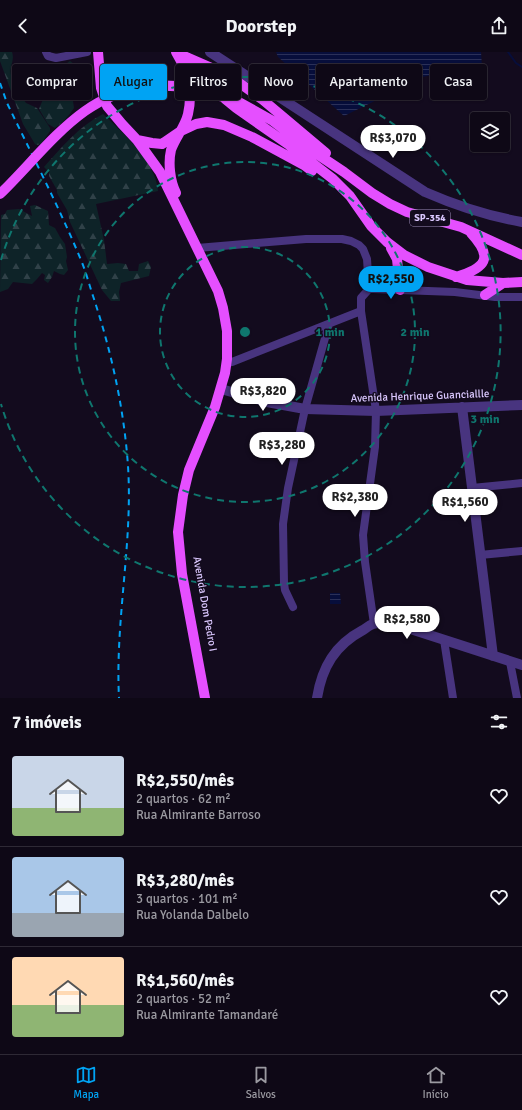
<!DOCTYPE html>
<html lang="pt">
<head>
<meta charset="utf-8">
<style>
	body { margin:0; font-family:Signika,sans-serif; background:#1c1623; color:#f1f3f6; height:100vh; display:flex; flex-direction:column; font-size:15px; white-space:nowrap }
	* { box-sizing:border-box; margin:0 }
	p { font-size:13px; color:#9b9aa1 }
	.icon { flex:none; width:22px; height:22px; fill:none; stroke:currentColor; stroke-width:2; stroke-linecap:round; stroke-linejoin:round }
	.map { position:relative; height:646px; overflow:hidden }
	.sheet { display:flex; flex-direction:column; background:#0e0816; flex:1 }
	.sheet>* { flex:none }
	.banner { position:absolute; left:12px; top:12px; width:498px; height:36px; display:flex; gap:8px }
	.fabs { position:absolute; left:470px; top:60px; display:grid; gap:8px }
	.fabs a { display:grid; place-items:center; width:40px; height:40px; border-radius:4px; background:#0e0816; box-shadow:0 1px 3px #0004,0 0 0 1px #2e2935; font-size:20px }
	.price { position:absolute; translate:-50% -34px; padding:0 9px; border-radius:14px; background:#fff; color:#222; font-size:13px; line-height:26px; filter:drop-shadow(0 1px 2px #0008) }
	.price::after { content:''; position:absolute; left:50%; top:24px; width:12px; height:9px; margin-left:-6px; background:inherit; clip-path:polygon(0 0,100% 0,50% 100%) }
	.price.active { background:#00a3f3; color:#111 }
	ul { padding:0; list-style:none }
	li { display:flex; align-items:center; gap:12px; height:100px; padding:0 12px }
	li+li { border-top:1px solid #2e2935 }
	li span { display:grid; place-items:center; flex:none; width:112px; height:80px; border-radius:4px; color:#555 }
	li>.icon { margin-inline-start:auto }
	span .icon { width:48px; height:48px; fill:#fffc; stroke-width:1 }
	li b { font-size:17px }
	h2 { display:flex; justify-content:space-between; align-items:center; height:48px; padding:0 12px; font-size:17px }
	.pill { padding:0 14px; border-radius:4px; background:#0e0816; box-shadow:0 1px 3px #0004,0 0 0 1px #2e2935; font-size:14px; line-height:36px }
	.pill.active { background:#00a3f3; color:#111 }
	header { display:flex; justify-content:space-between; align-items:center; height:52px; padding:0 12px; background:#0e0816; font-size:18px; font-weight:700 }
	.dock { display:flex; justify-content:space-around; align-items:center; height:56px; border-top:1px solid #2e2935; background:#0e0816; font-size:11px; color:#9b9aa1 }
	.dock a { display:grid; justify-items:center; gap:2px }
	.dock .active { color:#00a3f3 }
	.map>svg:first-child { display:block }
</style>
</head>
<body>
<header><svg class="icon" aria-label="back" viewBox="0 0 24 24"><path d="M15 5l-7 7 7 7"/></svg>Doorstep<svg class="icon" aria-label="share" viewBox="0 0 24 24"><path d="M12 15V3M7 8l5-5 5 5M5 13v7h14v-7"/></svg></header>
<div class="map">
<svg width="522" height="646" viewBox="0 0 522 646">
	<defs>
		<pattern id="forest-firs" width="22" height="20" patternUnits="userSpaceOnUse"><rect width="22" height="20" fill="#0e2328"/><path d="M5 1l3.5 6h-7zM16 11l3.5 6h-7z" fill="#304148"/></pattern>
		<pattern id="water-rules" width="6" height="5" patternUnits="userSpaceOnUse"><rect width="6" height="5" fill="#070e3b"/><path d="M0 2.5h6" fill="none" stroke="#2b3058"/></pattern>
	</defs>
	<rect width="100%" height="100%" fill="#130b1e"/>
	<path fill="url(#forest-firs)" d="M0 0H12C15 9 9 14 11 23L14 25 19 26 22 30 19 42 26 51 37 56 50 76V79L41 92 37 93 35 92 23 72 0 9Z
		M70 9 74 12 72 17 65 24 70 29 74 56C69 64 62 71 55 76L48 72 39 57C43 48 45 41 48 32 50 23 63 14 70 9Z
		M103 62C123 81 156 110 158 139L96 152 104 188 107 212 118 211 126 212 129 219H138L139 212 148 209 151 215 149 224 121 231 119 240 120 249H111L102 238 70 170 67 158 57 141V138L49 124V120L44 115C61 96 79 74 103 62Z
		M35 153 48 159 49 173 55 176 60 185 65 192 67 205 66 209 68 218 64 223 60 222 54 219 52 225 48 231 44 228 45 223 42 221 37 227 32 232 13 230 8 237 0 240 1 163 5 162 7 158 19 157 32 164 30 154Z"/>
	<path fill="url(#water-rules)" d="M276 0H481L482 15 473 23 441 21 413 27 391 41 344 64 278 5Z
		M330 541H340L341 552H330Z"/>
	<g fill="none" stroke-linecap="round" stroke-linejoin="round">
		<path stroke="#070e3b" stroke-width="2" d="M508 0 516 11 522 15"/>
		<path stroke="#48347f" stroke-width="8" d="M46 0 48 4 56 6 87 0
			M197 196 306 187H342L351 189 359 193 363 197 367 207 369 237
			M232 310 361 259
			M472 436 522 431
			M480 503 522 499
			M293 555 285 538 284 531 283 472 288 436 305 357 329 272
			M374 572 365 510 363 483 375 395 376 359 361 259V246L369 237H373L455 240 495 245H522
			M444 588 453 646
			M510 610 517 646"/>
		<path stroke="#48347f" stroke-width="10" d="M210 0 425 140C457 154 488 164 522 170
			M221 337 267 350 305 357 376 359 522 353
			M462 355 493 604
			M317 646C322 615 335 593 363 578 366 576 370 573 373 572 379 570 386 571 392 571L522 613"/>
		<path stroke="#e54fff" stroke-width="10" d="M98 0 101 36 107 54 122 72 137 88 160 120 218 239 223 256 227 279V307L225 321 215 355 189 418 183 443 178 480 182 522 205 646
			M177 1 214 17 238 30 263 48 326 101
			M210 41 239 50 273 69 311 98 344 120 372 141 390 152 407 160 461 175 522 203
			M225 47 236 56 289 93 333 127 350 144 371 174 387 190 404 203 428 215 467 228 503 231 522 230
			M137 88 152 91 162 92 181 79 196 72 207 70 224 73 252 85 304 113 312 119
			M176 141C170 129 168 111 171 98 175 86 185 75 188 62 193 40 188 19 176 0
			M391 196 397 207 400 238
			M456 225C486 216 494 206 471 181
			M485 243 503 231"/>
		<path stroke="#00a3f3" stroke-width="2" stroke-dasharray="6 5" stroke-linecap="butt" d="M0 31 7 51C32 103 59 155 81 208 86 220 89 232 93 244 111 298 124 356 128 414 133 491 115 568 119 646"/>
		<path stroke="#e54fff" stroke-width="10" d="M0 142C27 116 54 81 85 59 122 33 167 27 210 41"/>
	</g>
	<g fill="none" stroke="#0f766e" stroke-width="2" stroke-dasharray="7 5">
		<circle cx="245" cy="280" r="85"/>
		<circle cx="245" cy="280" r="170"/>
		<path d="M1 208A255 255 0 1 1 1 352"/>
	</g>
	<g text-anchor="middle" dominant-baseline="central" stroke-width="3" stroke-linejoin="round" paint-order="stroke">
		<rect fill="#130b1e" stroke="#9f8fbc" stroke-width="1" x="410" y="158" width="40" height="16" rx="3"/>
		<g font-size="10" font-weight="bold" fill="#dbc8ff">
			<text x="430" y="166">SP-354</text>
		</g>
		<g font-size="11" fill="#dbc8ff" stroke="#130b1e">
			<text transform="translate(420 344) rotate(-2)">Avenida Henrique Guanciallle</text>
			<text transform="translate(205 552) rotate(80)">Avenida Dom Pedro I</text>
		</g>
	</g>
	<circle cx="245" cy="280" r="6" fill="#0f766e" stroke="#130b1e" stroke-width="2"/>
	<g font-size="12" text-anchor="middle" font-weight="bold" fill="#0f766e" stroke="#130b1e" stroke-width="3" stroke-linejoin="round" paint-order="stroke">
		<text x="330" y="284">1 min</text>
		<text x="415" y="284">2 min</text>
		<text x="485" y="371">3 min</text>
	</g>
</svg>
<div class="fabs">
<a><svg class="icon" aria-label="layers" viewBox="0 0 24 24"><path d="M12 4l9 5-9 5-9-5zM3 14l9 5 9-5"/></svg></a>
</div>
<b class="price" style="left:393px;top:107px">R$3,070</b>
<b class="price active" style="left:391px;top:248px">R$2,550</b>
<b class="price" style="left:263px;top:360px">R$3,820</b>
<b class="price" style="left:282px;top:414px">R$3,280</b>
<b class="price" style="left:355px;top:466px">R$2,380</b>
<b class="price" style="left:465px;top:471px">R$1,560</b>
<b class="price" style="left:407px;top:588px">R$2,580</b>
<div class="banner">
<a class="pill">Comprar</a>
<a class="pill active">Alugar</a>
<a class="pill">Filtros</a>
<a class="pill">Novo</a>
<a class="pill">Apartamento</a>
<a class="pill">Casa</a>
</div>
</div>
<section class="sheet">
<h2>7 imóveis<svg class="icon" aria-label="filters" viewBox="0 0 24 24"><path d="M4 7h16M4 17h16"/><circle cx="9" cy="7" r="2"/><circle cx="15" cy="17" r="2"/></svg></h2>
<ul>
<li><span style="background:linear-gradient(#c9d6e8 65%,#8fb573 0)"><svg class="icon" aria-label="home" viewBox="0 0 24 24"><path d="M3 11l9-7 9 7M6 9v11h12V9"/></svg></span><div><b>R$2,550/mês</b><p>2 quartos · 62 m²</p><p>Rua Almirante Barroso</p></div><svg class="icon" aria-label="heart" viewBox="0 0 24 24"><path d="M12 20l-8-8c-3-5 5-10 8-4 3-6 11-1 8 4z"/></svg></li>
<li><span style="background:linear-gradient(#a9c7e8 70%,#9aa5b1 0)"><svg class="icon" aria-label="home" viewBox="0 0 24 24"><path d="M3 11l9-7 9 7M6 9v11h12V9"/></svg></span><div><b>R$3,280/mês</b><p>3 quartos · 101 m²</p><p>Rua Yolanda Dalbelo</p></div><svg class="icon" aria-label="heart" viewBox="0 0 24 24"><path d="M12 20l-8-8c-3-5 5-10 8-4 3-6 11-1 8 4z"/></svg></li>
<li><span style="background:linear-gradient(#ffd9b3 60%,#8fb573 0)"><svg class="icon" aria-label="home" viewBox="0 0 24 24"><path d="M3 11l9-7 9 7M6 9v11h12V9"/></svg></span><div><b>R$1,560/mês</b><p>2 quartos · 52 m²</p><p>Rua Almirante Tamandaré</p></div><svg class="icon" aria-label="heart" viewBox="0 0 24 24"><path d="M12 20l-8-8c-3-5 5-10 8-4 3-6 11-1 8 4z"/></svg></li>
</ul>
</section>
<nav class="dock">
<a class="active"><svg class="icon" aria-label="map" viewBox="0 0 24 24"><path d="M3 6l6-2 6 2 6-2v14l-6 2-6-2-6 2zM9 4v14M15 6v14"/></svg>Mapa</a>
<a><svg class="icon" aria-label="saved" viewBox="0 0 24 24"><path d="M7 4h10v16l-5-4-5 4z"/></svg>Salvos</a>
<a><svg class="icon" aria-label="home" viewBox="0 0 24 24"><path d="M3 11l9-7 9 7M6 9v11h12V9"/></svg>Início</a>
</nav>
</body>
</html>
